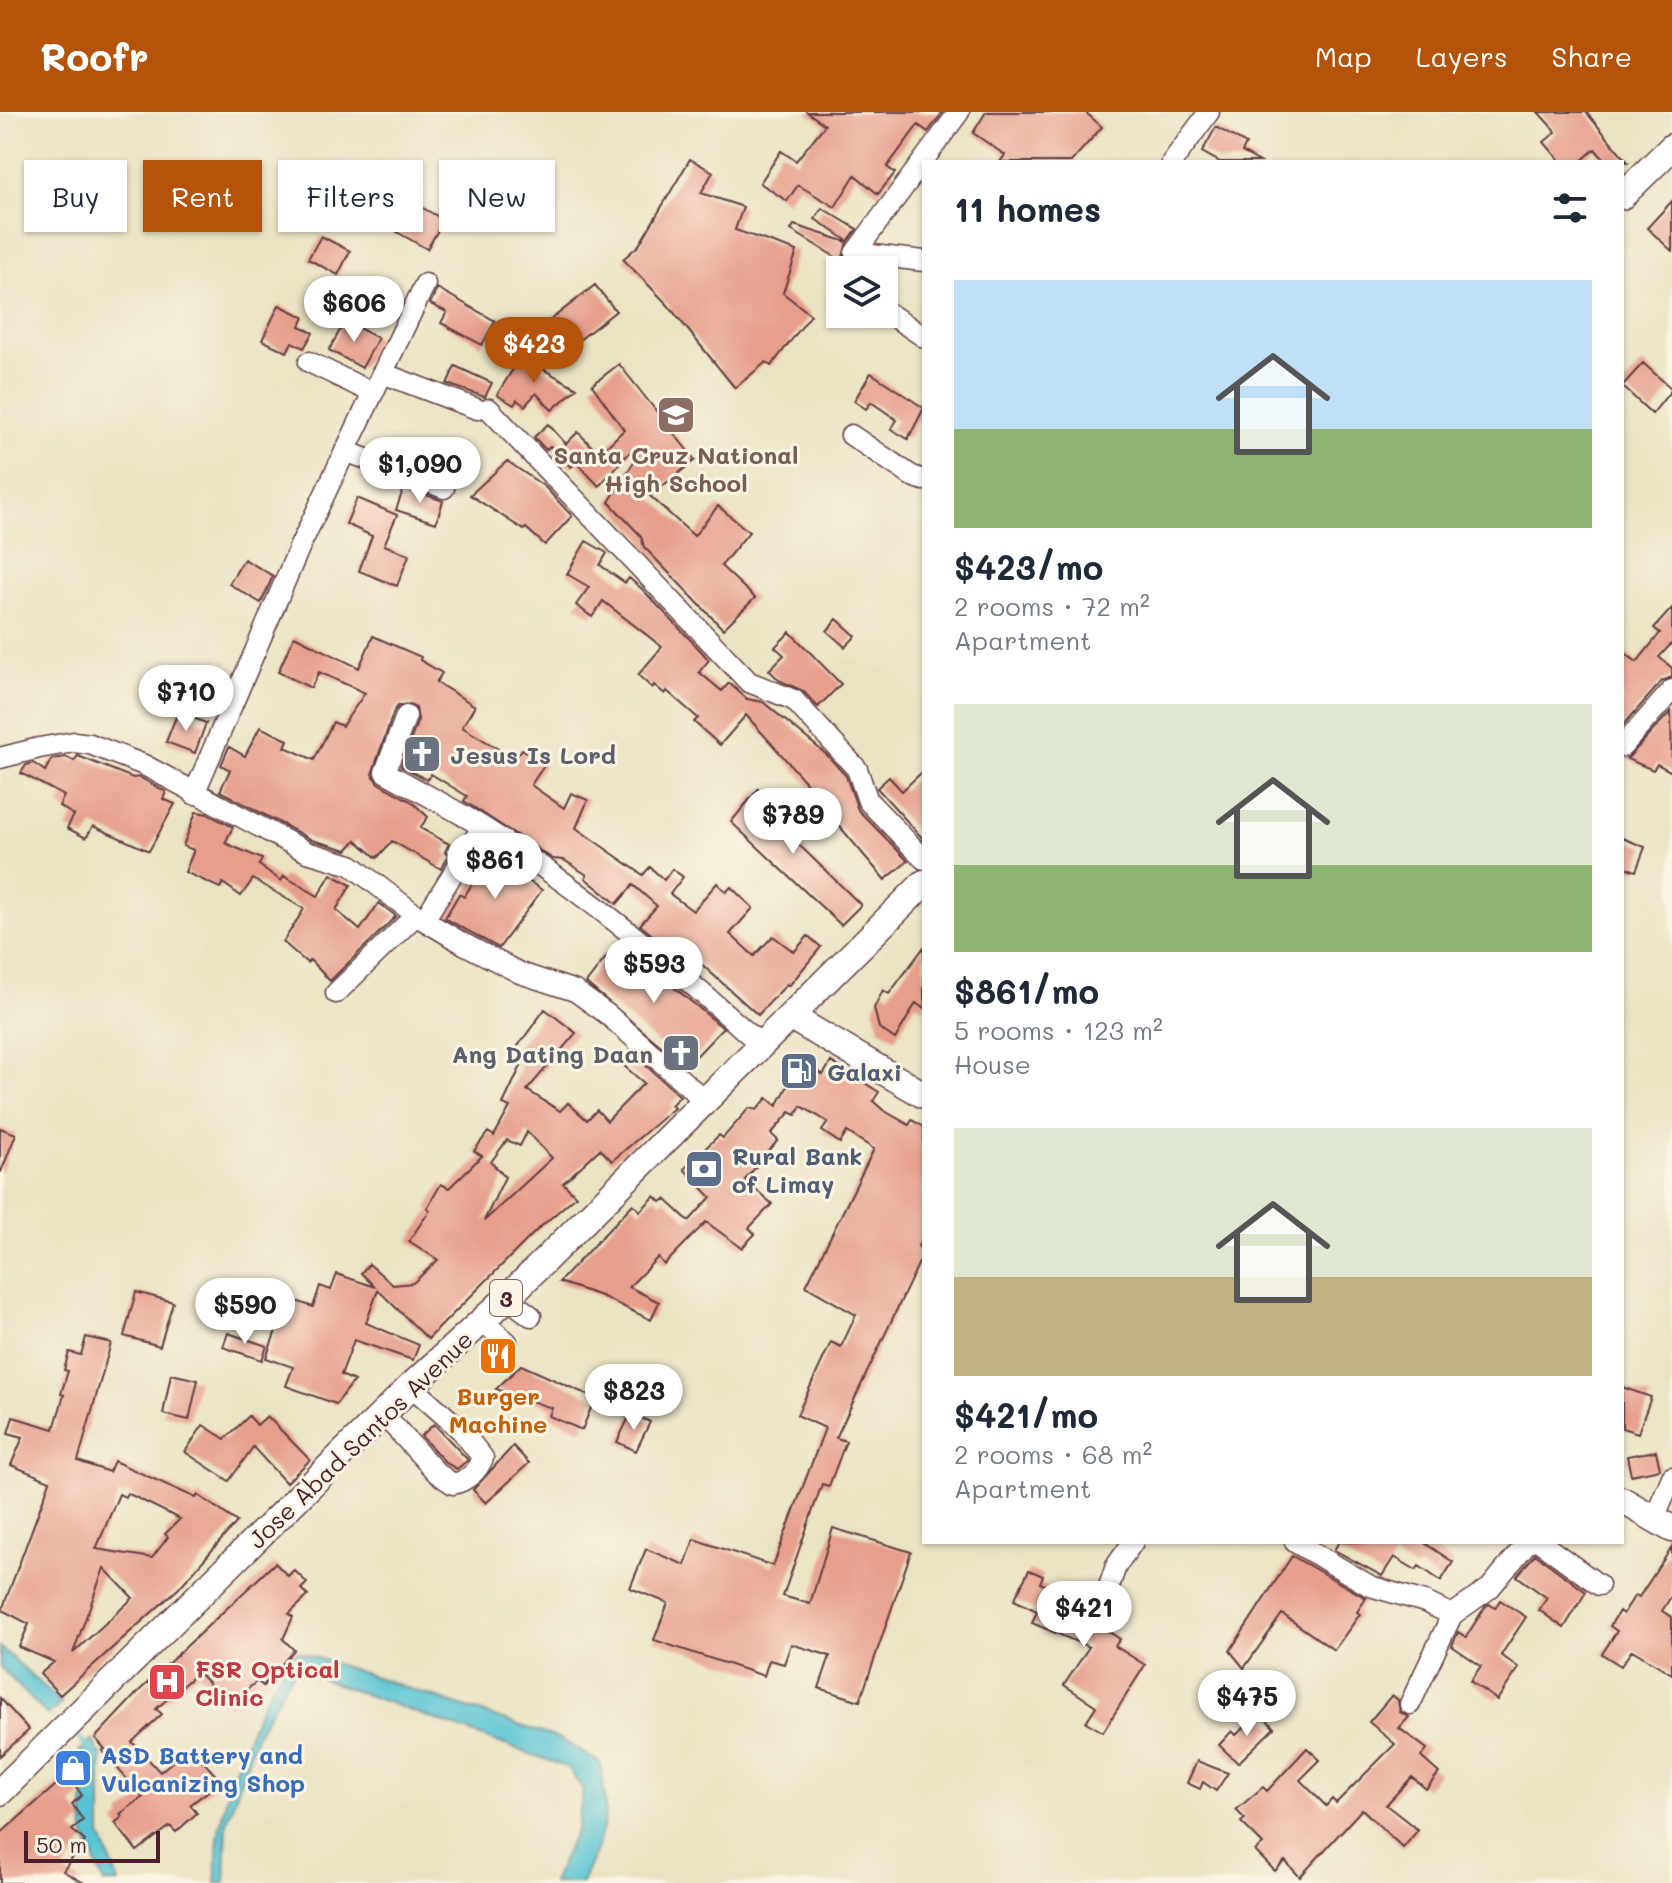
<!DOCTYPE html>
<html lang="en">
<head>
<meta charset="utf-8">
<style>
	body { margin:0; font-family:Mali,sans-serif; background:#f6f6f7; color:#1f2937; height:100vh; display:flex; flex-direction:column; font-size:30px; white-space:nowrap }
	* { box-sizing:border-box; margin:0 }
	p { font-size:26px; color:#747a83 }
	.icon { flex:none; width:44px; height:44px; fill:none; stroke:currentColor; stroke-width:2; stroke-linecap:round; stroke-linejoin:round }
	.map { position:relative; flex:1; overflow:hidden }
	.drawer { position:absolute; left:922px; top:48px; width:702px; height:1384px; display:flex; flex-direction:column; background:#fff; border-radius:0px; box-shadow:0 2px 6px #0004 }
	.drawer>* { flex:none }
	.banner { position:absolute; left:24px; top:48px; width:760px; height:72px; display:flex; gap:16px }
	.controls { position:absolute; left:826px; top:144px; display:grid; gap:16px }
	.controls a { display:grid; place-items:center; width:72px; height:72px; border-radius:0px; background:#fff; box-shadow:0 2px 6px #0004; font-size:40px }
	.scale { position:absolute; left:24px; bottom:20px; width:136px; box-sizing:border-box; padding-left:8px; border:4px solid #4a1f2b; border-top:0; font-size:22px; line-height:28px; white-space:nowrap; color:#4a1f2b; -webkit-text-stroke:6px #fcf5e5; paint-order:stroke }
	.price { position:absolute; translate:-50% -68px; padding:0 18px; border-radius:28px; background:#fff; color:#222; font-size:26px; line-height:52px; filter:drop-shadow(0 2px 4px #0008) }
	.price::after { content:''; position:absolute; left:50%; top:48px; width:24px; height:18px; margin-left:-12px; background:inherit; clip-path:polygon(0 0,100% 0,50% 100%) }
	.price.selected { background:#b45309; color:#fff }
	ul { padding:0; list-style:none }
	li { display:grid; align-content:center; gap:16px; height:424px; padding:0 32px }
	li span { display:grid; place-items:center; height:248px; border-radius:0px; color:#555 }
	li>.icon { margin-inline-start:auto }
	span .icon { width:144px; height:144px; fill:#fffc; stroke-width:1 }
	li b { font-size:34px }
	h2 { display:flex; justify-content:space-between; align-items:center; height:96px; padding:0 32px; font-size:34px }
	.tag { padding:0 28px; border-radius:0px; background:#fff; box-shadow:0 2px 6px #0004; font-size:28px; line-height:72px }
	.tag.selected { background:#b45309; color:#fff }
	header { display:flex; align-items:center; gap:48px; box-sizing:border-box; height:112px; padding:0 40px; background:#b45309; color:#fff }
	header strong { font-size:38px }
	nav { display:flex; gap:44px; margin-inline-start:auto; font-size:28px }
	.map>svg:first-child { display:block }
</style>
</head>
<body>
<header>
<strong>Roofr</strong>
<nav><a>Map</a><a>Layers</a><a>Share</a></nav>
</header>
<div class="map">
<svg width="1672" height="1771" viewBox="0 0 1672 1771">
	<rect width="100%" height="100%" fill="#fcf5e5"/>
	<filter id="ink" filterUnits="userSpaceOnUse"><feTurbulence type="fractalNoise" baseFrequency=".0125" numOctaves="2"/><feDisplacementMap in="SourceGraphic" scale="16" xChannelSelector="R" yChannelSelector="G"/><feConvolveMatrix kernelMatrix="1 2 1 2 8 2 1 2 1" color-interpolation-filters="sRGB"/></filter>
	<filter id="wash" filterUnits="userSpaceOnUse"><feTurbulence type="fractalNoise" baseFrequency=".006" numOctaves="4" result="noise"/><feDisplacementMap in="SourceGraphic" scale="32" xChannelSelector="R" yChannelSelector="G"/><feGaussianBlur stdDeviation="1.8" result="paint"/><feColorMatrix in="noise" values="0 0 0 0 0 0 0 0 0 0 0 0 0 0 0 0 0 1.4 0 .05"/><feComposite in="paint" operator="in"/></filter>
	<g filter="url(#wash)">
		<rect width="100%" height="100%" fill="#eae3c3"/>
		<path fill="#59c4d3" stroke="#52727f" stroke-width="2" d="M0 1535 62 1591 47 1603 0 1555Z
			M297 1539 560 1627 600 1651C611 1707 604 1720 582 1771H552L577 1716 583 1679 569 1656 295 1557 258 1619 227 1709 225 1771H216C217 1751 216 1729 221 1709 232 1657 262 1578 297 1539Z
			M92 1627 101 1644V1723L119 1771H104L84 1721 83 1690 90 1657 79 1640Z"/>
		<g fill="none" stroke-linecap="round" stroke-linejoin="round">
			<path stroke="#59c4d3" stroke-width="5" d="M74 1620 88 1636"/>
		</g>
		<g id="blocks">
			<path fill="#e79f8c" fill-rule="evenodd" d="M807 0H943L928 20 918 13 887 55 895 61 878 82 855 63 835 95 798 73 787 89 760 71 781 39 796 49 825 13Z
				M986 0H1085L1102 15 1071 50H1000L1005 43 973 21Z
				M1538 0H1586L1628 50H1606L1595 37 1580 50H1561L1544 30 1556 20Z
				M1216 15 1246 32 1242 40 1260 50H1220L1202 40Z
				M690 47 713 60 701 81 743 95 735 118 797 139 783 181 811 203 771 254 766 250 735 276 667 192 623 147 639 133Z
				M1672 89V139L1647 116Z
				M414 91 444 108 427 137 397 120Z
				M822 96 857 117 848 129 815 107Z
				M794 113 847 130 842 149 791 118Z
				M321 124 350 139 338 163 308 147Z
				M595 173 616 199 565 239 544 213Z
				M437 176 495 209 482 233 441 211 447 200 430 192Z
				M279 193 304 205 300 214 313 221 304 236 292 230 287 240 262 228Z
				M345 209 378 226 362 256 329 238Z
				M521 244 537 254 577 276 552 298 536 281 525 294 517 288 514 293 497 283Z
				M1643 251 1672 277 1652 302 1622 274Z
				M619 252 695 348 650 384 694 424 718 394 749 420 721 454 755 486 723 517 644 435 641 424 609 390 638 343 632 338 599 374 576 350 571 355 550 334 546 338 534 325 548 312 566 332 578 320 599 342 624 318 592 273Z
				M455 254 492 271 485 285 447 272Z
				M871 261 924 296 908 327 891 317 897 308 871 290 866 297 854 289Z
				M507 349 545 375 572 404 545 433 526 416 524 418 470 383Z
				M404 375 443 389 436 411 396 398Z
				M357 386 397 403 384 433 409 443 397 474 359 459 372 424 346 412Z
				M586 429 607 441 600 453 625 471 629 466 642 477 701 539 709 548 699 560 722 579 729 571 747 587 763 590 827 643 846 664 858 698 908 749 885 768 824 696 827 694 746 603 720 633 694 610 698 606 667 579 665 582 654 573 652 576 638 563 662 535 603 489 592 505 576 493 589 475 567 462Z
				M244 447 273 464 261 491 229 472Z
				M1672 496V531L1659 545 1672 556V565L1662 569 1622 615V539L1637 550 1660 521 1654 516Z
				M837 507 856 524 845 535 827 519Z
				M790 520 841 572 818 595 803 579 779 568 769 558 784 543 775 535Z
				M294 524 359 556 373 524 421 545 420 548 442 561 436 570 475 594 462 615 515 647 522 637 545 652 531 673 564 696 571 681 588 688 576 716 643 763 650 755 664 768 672 757 683 765 670 782 693 799 717 771 726 780 731 775 753 796 730 822 754 844 773 824 794 840 808 824 821 835 789 874 787 872 758 903 681 834 675 841 640 813 657 794 633 773 617 792 585 766 587 763 564 748 553 747 464 689 467 684 431 662 427 668 401 654 418 608 416 596 410 592 398 594 394 599 372 662 378 671 412 690 428 705 420 716 449 732 445 740 449 743 441 757 392 729 377 746 356 728 347 738 312 728 220 679 230 658 221 653 229 635 245 644 260 615 288 628 285 635 314 648 333 610 342 614 365 581 319 560 311 576 278 560Z
				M1671 599 1672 660 1657 652 1653 658 1627 647Z
				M178 600 206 611 195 641 166 630Z
				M78 644 133 666 139 665 166 680 163 687 175 692 149 739 93 714 86 726 67 716 74 703 59 694 64 684 21 661 26 653 33 651 45 659 52 647 66 645 74 649Z
				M924 658V728L877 676 889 665 902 679Z
				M758 677 800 722 794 728 861 793 841 813 731 710Z
				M196 700 208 702 233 715 225 731 262 747 259 753 281 769 284 764 318 784 331 762 351 773 336 798 360 818 379 791 396 804 330 869 310 848 307 851 283 830 304 797 253 767 241 784 223 771 220 776 185 760 194 738 183 734Z
				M1622 726 1645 735 1636 759 1622 754Z
				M491 741 530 763 527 768 542 778 499 836 445 806 459 782 464 785Z
				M622 832 723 916 686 955 586 871 607 844 611 847Z
				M924 835V897L916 891 895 927 879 916 874 896 883 878 889 882Z
				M545 897 576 921 527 978 560 999 568 991 587 1008 597 998 607 1009 644 971 624 954 634 943 680 984 671 993 674 996 612 1049 600 1037 563 1071 576 1084 537 1118 428 1227 378 1178 366 1211 419 1233 413 1248 354 1228 341 1263 354 1269 336 1292 286 1274 293 1255 266 1246 288 1186 313 1195 320 1174 331 1178 337 1162 375 1175 361 1161 369 1152 393 1173 413 1171 438 1148 409 1129 430 1098 427 1096 441 1072 449 1076 482 1044 474 1039 488 1020 494 1024 510 995 503 992 521 954 510 945ZM527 1020 552 1046 484 1109 505 1065 491 1050 507 1028 520 1034Z
				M801 944 823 963 831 950 879 980 873 989 883 998 909 1013 912 1008 924 1015V1122L918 1134 924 1140 836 1326 846 1329 829 1374 822 1372 783 1484 810 1492 833 1416 911 1440 860 1589 819 1576 830 1544 791 1532 784 1552 769 1548 764 1564 654 1528 668 1491 630 1476 646 1437 685 1453 694 1427 773 1454 825 1316 797 1303 831 1230 841 1235 856 1203 806 1174 874 1037 847 1020 840 1031 822 1019 828 1010 801 994 796 1003 790 1000 771 1022 778 1028 745 1068 772 1092 749 1116 755 1122 742 1136 706 1110 664 1153 658 1145 629 1175 659 1190 651 1208 601 1184 559 1170 633 1092 640 1099 655 1084 661 1090 665 1087 689 1109 711 1085 684 1057 719 1023 723 1026 749 996 757 998 767 986 777 994 790 970 784 964Z
				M0 1016 16 1022 1 1060H0Z
				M136 1180 173 1190 160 1234 124 1224Z
				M228 1221 267 1234 262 1248 223 1235Z
				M86 1225 111 1231 78 1349 109 1360 114 1349 196 1386 198 1383 237 1410 179 1476 60 1583 40 1562 54 1550 19 1535 29 1512 2 1498 50 1369 11 1353 23 1325 8 1321 13 1305 54 1317 64 1283 61 1282 68 1259 64 1258 69 1240 81 1243ZM127 1381 180 1407 165 1422 168 1425 152 1446 96 1437 119 1382 125 1385ZM104 1456 133 1486 73 1541Z
				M521 1253 595 1286 582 1318 549 1304 552 1296 496 1277Z
				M171 1262 198 1268 189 1308 163 1302Z
				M1622 1275 1651 1285 1638 1321 1622 1316Z
				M631 1301 650 1310 636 1339 617 1330Z
				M249 1304 257 1313 267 1304 310 1348 286 1371 253 1335 229 1369 185 1340 203 1313 225 1327Z
				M434 1312 468 1348 457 1357 446 1351 421 1324Z
				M513 1334 529 1351 486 1391 473 1378Z
				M1656 1339 1660 1357 1631 1363 1627 1344Z
				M1339 1430H1423L1453 1450 1441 1469 1419 1454 1416 1458 1394 1445 1382 1464 1334 1438Z
				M1672 1435V1483L1662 1499 1672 1505V1562L1632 1538 1621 1554 1602 1542 1617 1519 1610 1514 1619 1499 1623 1502 1635 1483 1639 1485Z
				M1535 1442 1586 1480 1564 1516 1539 1498 1547 1486 1517 1464Z
				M1292 1444 1366 1486 1357 1500 1360 1502 1334 1538 1282 1502 1244 1556 1230 1539Z
				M275 1451 288 1464 294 1458 307 1471 301 1477 308 1484 289 1502 293 1505 283 1527 294 1538 263 1574 257 1569 229 1593 198 1560 156 1597 162 1602 132 1630 160 1660 190 1635 221 1669 190 1693 197 1701 176 1720 170 1714 137 1739 115 1711 122 1705 120 1702 143 1685 102 1639 105 1637 95 1626 140 1578Z
				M1029 1458 1043 1464 1040 1471 1078 1488 1075 1495 1094 1503 1092 1509 1120 1527 1115 1534 1145 1553 1103 1620 1086 1610 1096 1594 1064 1573 1089 1535 1032 1511 1037 1499 1014 1488Z
				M1500 1488 1526 1505 1501 1543 1519 1556 1497 1588 1470 1569 1481 1554 1452 1534 1458 1520 1466 1525 1485 1495 1489 1492 1495 1496Z
				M1392 1583 1398 1588 1400 1600 1409 1605 1399 1616 1427 1637 1421 1645 1439 1661 1426 1677 1412 1665 1386 1693 1418 1718 1403 1736 1362 1697 1300 1765 1285 1749 1275 1759 1255 1739 1263 1732 1241 1710 1245 1707 1236 1698 1263 1675 1267 1679 1307 1636 1320 1648 1300 1668 1326 1694 1332 1687 1336 1691 1395 1632 1369 1610Z
				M0 1586 29 1618 0 1644Z
				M1260 1601 1274 1616 1238 1651 1219 1633 1232 1619 1236 1623Z
				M1197 1649 1228 1661 1216 1679 1203 1670 1200 1677 1187 1671Z
				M79 1653 88 1663 76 1675 82 1683 72 1692 83 1708 72 1718 85 1729 63 1759 84 1771H0V1722Z"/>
		</g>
	</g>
	<g filter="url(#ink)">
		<use href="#blocks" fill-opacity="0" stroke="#623c42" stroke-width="2"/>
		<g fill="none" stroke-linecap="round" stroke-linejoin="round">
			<g stroke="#623c42" stroke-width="23">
				<path id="minor" d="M1172 50 1209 0
					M924 149 855 141 959 0
					M884 198 924 225
					M309 250 373 281
					M382 261 477 297
					M489 297 749 570 794 588 857 657 868 689 924 747
					M851 323 912 364 924 368
					M345 339 444 376
					M406 604 385 660C417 678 450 695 481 714 581 777 673 854 761 933
					M1622 635 1672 578
					M0 646 39 636 74 630 90 632 144 653 307 740 351 753 420 806 464 832 520 861 575 879 607 902 704 988
					M194 682 300 434 425 172
					M424 808 482 715
					M336 881 416 803
					M507 1186 531 1204
					M482 1209 507 1230
					M383 1302 437 1361 453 1372C466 1369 478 1360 483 1346L461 1318 411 1274
					M1654 1407 1672 1365
					M1295 1430 1370 1474 1425 1490 1452 1503
					M1540 1430 1599 1473
					M1103 1492 1116 1454 1133 1430
					M1410 1592 1452 1503 1490 1476 1528 1430"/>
			</g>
			<g stroke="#623c42" stroke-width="29">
				<path id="major" d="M1622 84 1672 35
					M791 905 924 983
					M1622 1388 1672 1417
					M0 1680 411 1274 507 1186 924 771"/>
			</g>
			<use href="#minor" stroke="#fff" stroke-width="20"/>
			<use href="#major" stroke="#fff" stroke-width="26"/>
		</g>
	</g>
	<defs>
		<g id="school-square" transform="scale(2)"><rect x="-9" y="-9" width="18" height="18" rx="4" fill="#8d6e63" stroke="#fcf5e5"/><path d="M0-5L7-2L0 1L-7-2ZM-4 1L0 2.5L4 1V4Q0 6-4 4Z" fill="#fff"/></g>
		<g id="church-square" transform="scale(2)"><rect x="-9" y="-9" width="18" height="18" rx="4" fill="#6b7280" stroke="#fcf5e5"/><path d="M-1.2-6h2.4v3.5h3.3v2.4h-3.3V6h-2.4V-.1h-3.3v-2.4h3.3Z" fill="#fff"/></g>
		<g id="fuel-square" transform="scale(2)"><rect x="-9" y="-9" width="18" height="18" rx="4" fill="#5c6f8a" stroke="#fcf5e5"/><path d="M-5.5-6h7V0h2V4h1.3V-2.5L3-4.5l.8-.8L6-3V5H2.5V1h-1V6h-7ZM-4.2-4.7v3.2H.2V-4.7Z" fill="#fff"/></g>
		<g id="bank-square" transform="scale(2)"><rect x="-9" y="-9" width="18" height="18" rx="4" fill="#5c6f8a" stroke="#fcf5e5"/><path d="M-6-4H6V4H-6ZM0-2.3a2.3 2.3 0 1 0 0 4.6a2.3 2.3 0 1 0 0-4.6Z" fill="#fff"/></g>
		<g id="restaurant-square" transform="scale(2)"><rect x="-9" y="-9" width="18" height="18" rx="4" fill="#e8710a" stroke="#fcf5e5"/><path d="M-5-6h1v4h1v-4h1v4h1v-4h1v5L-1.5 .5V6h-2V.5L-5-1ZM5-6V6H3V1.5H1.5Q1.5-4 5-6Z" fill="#fff"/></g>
		<g id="hospital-square" transform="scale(2)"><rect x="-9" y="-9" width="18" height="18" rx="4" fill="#e0444e" stroke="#fcf5e5"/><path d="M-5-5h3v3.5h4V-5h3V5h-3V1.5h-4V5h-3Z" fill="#fff"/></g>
		<g id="shop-square" transform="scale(2)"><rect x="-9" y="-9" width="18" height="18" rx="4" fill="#3f7fe0" stroke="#fcf5e5"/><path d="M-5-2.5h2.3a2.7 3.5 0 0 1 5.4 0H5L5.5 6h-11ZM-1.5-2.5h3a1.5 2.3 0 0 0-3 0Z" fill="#fff"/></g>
	</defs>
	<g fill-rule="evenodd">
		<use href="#school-square" x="676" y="303"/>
		<use href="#church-square" x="422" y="642"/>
		<use href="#church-square" x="681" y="941"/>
		<use href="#fuel-square" x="799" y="959"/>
		<use href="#bank-square" x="704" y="1057"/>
		<use href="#restaurant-square" x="498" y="1244"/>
		<use href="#hospital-square" x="167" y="1570"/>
		<use href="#shop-square" x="73" y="1656"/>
	</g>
	<g text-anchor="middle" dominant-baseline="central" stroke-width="6" stroke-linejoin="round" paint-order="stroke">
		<rect fill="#fcf5e5" stroke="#7f5f63" stroke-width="2" x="490" y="1168" width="32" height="36" rx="6"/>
		<g font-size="22" font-weight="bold" fill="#4a1f2b">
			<text x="506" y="1186">3</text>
		</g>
		<g font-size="24" font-weight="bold" fill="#785e54" stroke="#fcf5e5">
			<text x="676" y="342">Santa Cruz National<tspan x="676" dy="28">High School</tspan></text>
		</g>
		<g font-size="24" font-weight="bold" fill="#5b616d" stroke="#fcf5e5" text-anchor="start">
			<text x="450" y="642">Jesus Is Lord</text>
			<text x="653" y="941" text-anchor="end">Ang Dating Daan</text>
		</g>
		<g font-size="24" font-weight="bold" fill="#4e5e75" stroke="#fcf5e5" text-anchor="start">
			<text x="827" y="959">Galaxi</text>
			<text x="732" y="1043">Rural Bank<tspan x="732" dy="28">of Limay</tspan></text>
		</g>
		<g font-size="24" font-weight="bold" fill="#c56008" stroke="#fcf5e5">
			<text x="498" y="1283">Burger<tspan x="498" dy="28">Machine</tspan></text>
		</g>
		<g font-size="24" fill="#4a1f2b" stroke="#fcf5e5">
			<text transform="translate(360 1327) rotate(-44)">Jose Abad Santos Avenue</text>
		</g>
		<g font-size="24" font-weight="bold" fill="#be3a42" stroke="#fcf5e5" text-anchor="start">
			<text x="195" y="1556">FSR Optical<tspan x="195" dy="28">Clinic</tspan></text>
		</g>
		<g font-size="24" font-weight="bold" fill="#366cbe" stroke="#fcf5e5" text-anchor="start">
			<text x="101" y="1642">ASD Battery and<tspan x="101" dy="28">Vulcanizing Shop</tspan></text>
		</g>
	</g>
</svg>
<div class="controls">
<a><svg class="icon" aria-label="layers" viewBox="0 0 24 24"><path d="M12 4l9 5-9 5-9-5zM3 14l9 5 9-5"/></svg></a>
</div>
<div class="scale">50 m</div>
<b class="price" style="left:354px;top:232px">$606</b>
<b class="price selected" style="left:534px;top:273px">$423</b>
<b class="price" style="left:420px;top:393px">$1,090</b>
<b class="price" style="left:186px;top:621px">$710</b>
<b class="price" style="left:793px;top:744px">$789</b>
<b class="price" style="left:495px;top:789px">$861</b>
<b class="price" style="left:654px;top:893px">$593</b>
<b class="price" style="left:245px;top:1234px">$590</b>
<b class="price" style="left:634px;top:1320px">$823</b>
<b class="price" style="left:1084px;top:1537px">$421</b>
<b class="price" style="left:1247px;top:1626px">$475</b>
<div class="banner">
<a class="tag">Buy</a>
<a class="tag selected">Rent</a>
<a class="tag">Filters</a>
<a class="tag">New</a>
</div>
<section class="drawer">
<h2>11 homes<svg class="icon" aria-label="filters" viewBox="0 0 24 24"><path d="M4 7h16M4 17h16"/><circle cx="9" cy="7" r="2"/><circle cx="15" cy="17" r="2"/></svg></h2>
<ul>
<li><span style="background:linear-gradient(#bfe0f5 60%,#8fb573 0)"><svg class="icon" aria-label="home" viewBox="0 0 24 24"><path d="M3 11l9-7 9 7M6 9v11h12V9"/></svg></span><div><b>$423/mo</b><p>2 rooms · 72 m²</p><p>Apartment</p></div></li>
<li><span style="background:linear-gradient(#dfe7d0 65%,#8fb573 0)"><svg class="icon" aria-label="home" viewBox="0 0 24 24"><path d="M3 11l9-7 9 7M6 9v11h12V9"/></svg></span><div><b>$861/mo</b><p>5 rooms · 123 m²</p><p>House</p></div></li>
<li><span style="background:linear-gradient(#dfe7d0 60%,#c2b280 0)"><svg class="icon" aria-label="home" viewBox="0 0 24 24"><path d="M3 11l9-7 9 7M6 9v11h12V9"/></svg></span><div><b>$421/mo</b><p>2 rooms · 68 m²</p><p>Apartment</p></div></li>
</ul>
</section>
</div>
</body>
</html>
